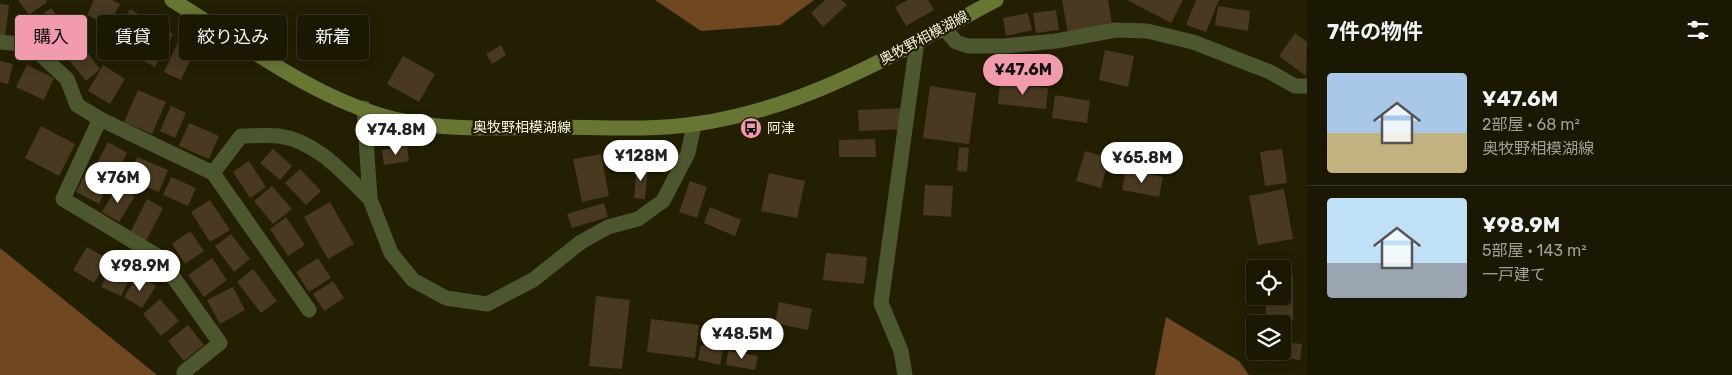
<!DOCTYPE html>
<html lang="ja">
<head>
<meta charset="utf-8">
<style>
	body { margin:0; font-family:Rubik,"Noto Sans JP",sans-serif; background:#272411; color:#f1f3f6; height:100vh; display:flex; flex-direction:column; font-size:19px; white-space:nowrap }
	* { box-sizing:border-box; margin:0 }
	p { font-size:16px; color:#9f9f99 }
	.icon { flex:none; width:28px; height:28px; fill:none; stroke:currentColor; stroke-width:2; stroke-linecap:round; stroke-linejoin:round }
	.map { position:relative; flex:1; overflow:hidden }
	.side { display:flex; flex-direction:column; background:#1a1702; width:425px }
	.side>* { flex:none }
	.banner { position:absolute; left:15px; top:15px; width:475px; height:45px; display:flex; gap:10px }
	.tools { position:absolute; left:1246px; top:260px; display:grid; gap:10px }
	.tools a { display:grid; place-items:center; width:45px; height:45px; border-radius:5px; background:#1a1702; box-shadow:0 2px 12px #0003,0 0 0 1px #383624; font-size:25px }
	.price { position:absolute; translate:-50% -42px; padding:0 11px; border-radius:18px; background:#fff; color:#222; font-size:16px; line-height:32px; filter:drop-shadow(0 1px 2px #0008) }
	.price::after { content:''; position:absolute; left:50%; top:30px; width:15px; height:11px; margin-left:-8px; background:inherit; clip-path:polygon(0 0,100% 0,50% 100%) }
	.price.current { background:#f29aae; color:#111 }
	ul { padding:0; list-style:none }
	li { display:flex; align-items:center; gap:15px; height:125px; padding:0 20px }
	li+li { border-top:1px solid #383624 }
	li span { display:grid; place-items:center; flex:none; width:140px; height:100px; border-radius:5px; color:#555 }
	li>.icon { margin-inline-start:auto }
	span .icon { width:60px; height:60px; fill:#fffc; stroke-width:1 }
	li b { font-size:21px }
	h2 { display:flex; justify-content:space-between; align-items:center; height:60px; padding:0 20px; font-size:21px }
	.pill { padding:0 18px; border-radius:5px; background:#1a1702; box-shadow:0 2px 12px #0003,0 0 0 1px #383624; font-size:18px; line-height:45px }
	.pill.current { background:#f29aae; color:#111 }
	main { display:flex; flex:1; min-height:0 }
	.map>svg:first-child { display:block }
</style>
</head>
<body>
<main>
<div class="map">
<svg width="1307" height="375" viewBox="0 0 1307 375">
	<rect width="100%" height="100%" fill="#231f03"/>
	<path fill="#6f4721" d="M655 0H814L780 25 701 31Z
		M0 248 157 375H0Z
		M1166 317 1239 361 1249 375H1155Z"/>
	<path fill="#483920" d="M18 0H46L47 2 29 15Z
		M94 0H112L120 4 109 26 87 15Z
		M825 0H842L847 5 823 27 811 13Z
		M908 0H928L934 10 906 26 895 7Z
		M1062 0H1108L1112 24 1068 33Z
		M1127 0H1183L1171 23Z
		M1196 0H1219L1206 32 1186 25Z
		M0 4 9 5 5 37 0 36Z
		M1218 6 1250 11 1248 31 1215 25Z
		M51 8 69 31 49 46 31 22Z
		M130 9 147 19 129 51 112 41Z
		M1056 10 1059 30 1036 33 1033 13Z
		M1028 13 1032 30 1006 36 1003 18Z
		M155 23 173 34 155 67 136 57Z
		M1295 33 1307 42 1306 76 1279 56Z
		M177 44 194 52 181 80 164 72Z
		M501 45 506 55 492 64 486 54Z
		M83 47 100 69 86 81 68 59Z
		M1105 50 1134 56 1128 87 1099 80Z
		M403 56 435 74 419 102 387 84Z
		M0 61 13 64 8 84 0 82Z
		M27 65 54 78 44 100 16 87Z
		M103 65 125 79 110 104 88 91Z
		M1000 83 1048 88 1046 109 998 104Z
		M930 86 976 93 969 144 923 138Z
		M138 90 166 102 152 134 124 122Z
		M1055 95 1090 101 1087 123 1052 118Z
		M171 106 186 113 175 138 160 131Z
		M905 108 906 129 859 131 858 110Z
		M189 123 219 136 209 159 179 146Z
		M41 126 75 144 59 176 25 158Z
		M875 139 876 157H839V140Z
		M108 142 127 153 116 174 97 163Z
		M407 146 409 161 384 165 382 150Z
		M959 147 969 148 967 172 957 171Z
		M273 149 292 166 280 180 260 163Z
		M1282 149 1287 183 1265 186 1260 152Z
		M1085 151 1109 158 1101 188 1076 181Z
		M601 154 609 196 582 202 573 159Z
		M137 157 168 170 159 192 128 179Z
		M249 161 266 187 250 198 233 172Z
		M637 166 648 167 645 199 634 198Z
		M300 169 321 191 306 205 285 183Z
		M87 170 110 182 99 204 76 192Z
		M1126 170 1163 177 1159 197 1122 190Z
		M769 173 805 181 797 218 761 211Z
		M171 177 196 188 188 206 163 195Z
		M690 181 707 187 697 218 679 212Z
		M118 185 135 196 119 222 102 212Z
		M925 185 953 186 951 217 923 215Z
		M272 186 292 209 273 224 254 201Z
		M1284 189 1293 239 1258 245 1249 196Z
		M147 199 163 208 146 241 130 233Z
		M210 200 230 230 210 242 191 212Z
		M330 202 354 244 328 259 304 217Z
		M604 203 608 217 572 228 567 214Z
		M710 207 741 220 735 236 704 223Z
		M286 217 305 245 288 256 270 229Z
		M190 231 204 251 185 264 172 244Z
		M231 234 250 259 234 272 215 246Z
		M87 247 108 259 94 283 73 270Z
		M826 253 867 257 864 284 823 280Z
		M212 258 227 280 204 297 188 275Z
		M318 258 331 278 309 292 296 272Z
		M111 264 132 274 121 296 101 287Z
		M253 269 277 301 261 313 237 282Z
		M138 275 156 286 142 308 124 297Z
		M1282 276H1293V320L1266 319V296H1282Z
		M333 281 344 298 324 311 313 294Z
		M233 287 245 310 220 324 207 300Z
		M596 296 630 300 622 369 589 366Z
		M160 299 179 321 161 336 143 314Z
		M779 302 812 309 808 330 775 323Z
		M651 319 699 325 695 358 647 352Z
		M188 325 204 345 184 361 168 341Z
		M1282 342 1302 344 1300 360 1277 357 1278 351H1282Z
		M701 345 723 350 720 365 698 360Z
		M728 351 758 356 755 370 726 365Z"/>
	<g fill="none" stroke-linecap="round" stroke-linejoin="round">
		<path stroke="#4d572f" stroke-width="15" d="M944 28 956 42 968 46H1004L1056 41 1116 30 1147 31 1193 42 1270 72 1295 86H1307
			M0 42 30 45 67 79 77 105 100 119 213 173 309 310
			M364 108 370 199 391 253 413 280 446 298 487 304 533 280 581 242 608 227 638 219 663 201 688 153 694 125
			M100 119 63 199 159 257 220 343 184 372
			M213 173 241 136C253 136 267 135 279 136 317 141 345 175 370 199
			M905 375 901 351 881 303 917 42"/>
		<path stroke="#687634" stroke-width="15" d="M172 0C243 43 312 98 394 119 444 131 497 128 549 127 597 127 647 131 695 124 805 109 900 51 996 0"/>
	</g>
	<defs>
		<g id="bus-disc" transform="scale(1.125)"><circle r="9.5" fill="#f29aae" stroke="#231f03"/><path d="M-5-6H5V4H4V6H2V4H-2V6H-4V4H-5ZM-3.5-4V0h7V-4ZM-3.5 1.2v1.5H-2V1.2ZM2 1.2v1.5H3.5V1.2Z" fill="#111"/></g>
	</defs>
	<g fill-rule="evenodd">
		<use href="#bus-disc" x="751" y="128"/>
	</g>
	<g text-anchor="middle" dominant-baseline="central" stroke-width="5" stroke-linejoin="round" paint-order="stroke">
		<g font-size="14" fill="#f4f2e1" stroke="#231f03">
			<text transform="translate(924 38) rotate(-28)">奥牧野相模湖線</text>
			<text x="522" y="127">奥牧野相模湖線</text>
		</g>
		<g font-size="14" fill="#f4f2e1" stroke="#231f03" text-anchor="start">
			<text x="767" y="128">阿津</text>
		</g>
	</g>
</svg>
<div class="tools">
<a><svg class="icon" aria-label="locate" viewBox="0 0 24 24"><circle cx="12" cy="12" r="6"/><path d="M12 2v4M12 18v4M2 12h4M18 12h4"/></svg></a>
<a><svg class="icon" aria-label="layers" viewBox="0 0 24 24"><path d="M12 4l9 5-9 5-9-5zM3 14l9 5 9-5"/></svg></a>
</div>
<b class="price current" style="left:1023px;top:96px">¥47.6M</b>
<b class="price" style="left:396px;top:156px">¥74.8M</b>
<b class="price" style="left:641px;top:182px">¥128M</b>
<b class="price" style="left:1142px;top:184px">¥65.8M</b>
<b class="price" style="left:118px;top:204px">¥76M</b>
<b class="price" style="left:140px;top:292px">¥98.9M</b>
<b class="price" style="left:742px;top:360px">¥48.5M</b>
<div class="banner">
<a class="pill current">購入</a>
<a class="pill">賃貸</a>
<a class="pill">絞り込み</a>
<a class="pill">新着</a>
</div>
</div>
<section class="side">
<h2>7件の物件<svg class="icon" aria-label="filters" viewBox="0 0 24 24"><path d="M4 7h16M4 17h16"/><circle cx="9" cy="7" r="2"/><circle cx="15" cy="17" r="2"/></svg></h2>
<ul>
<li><span style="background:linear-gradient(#a9c7e8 60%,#c2b280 0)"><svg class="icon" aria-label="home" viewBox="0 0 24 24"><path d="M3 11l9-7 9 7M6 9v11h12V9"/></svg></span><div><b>¥47.6M</b><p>2部屋 · 68 m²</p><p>奥牧野相模湖線</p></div></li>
<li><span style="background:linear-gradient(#bfe0f5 65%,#9aa5b1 0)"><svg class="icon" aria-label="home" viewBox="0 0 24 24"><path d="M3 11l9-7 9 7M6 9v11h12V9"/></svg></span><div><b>¥98.9M</b><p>5部屋 · 143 m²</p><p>一戸建て</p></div></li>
</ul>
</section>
</main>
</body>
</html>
